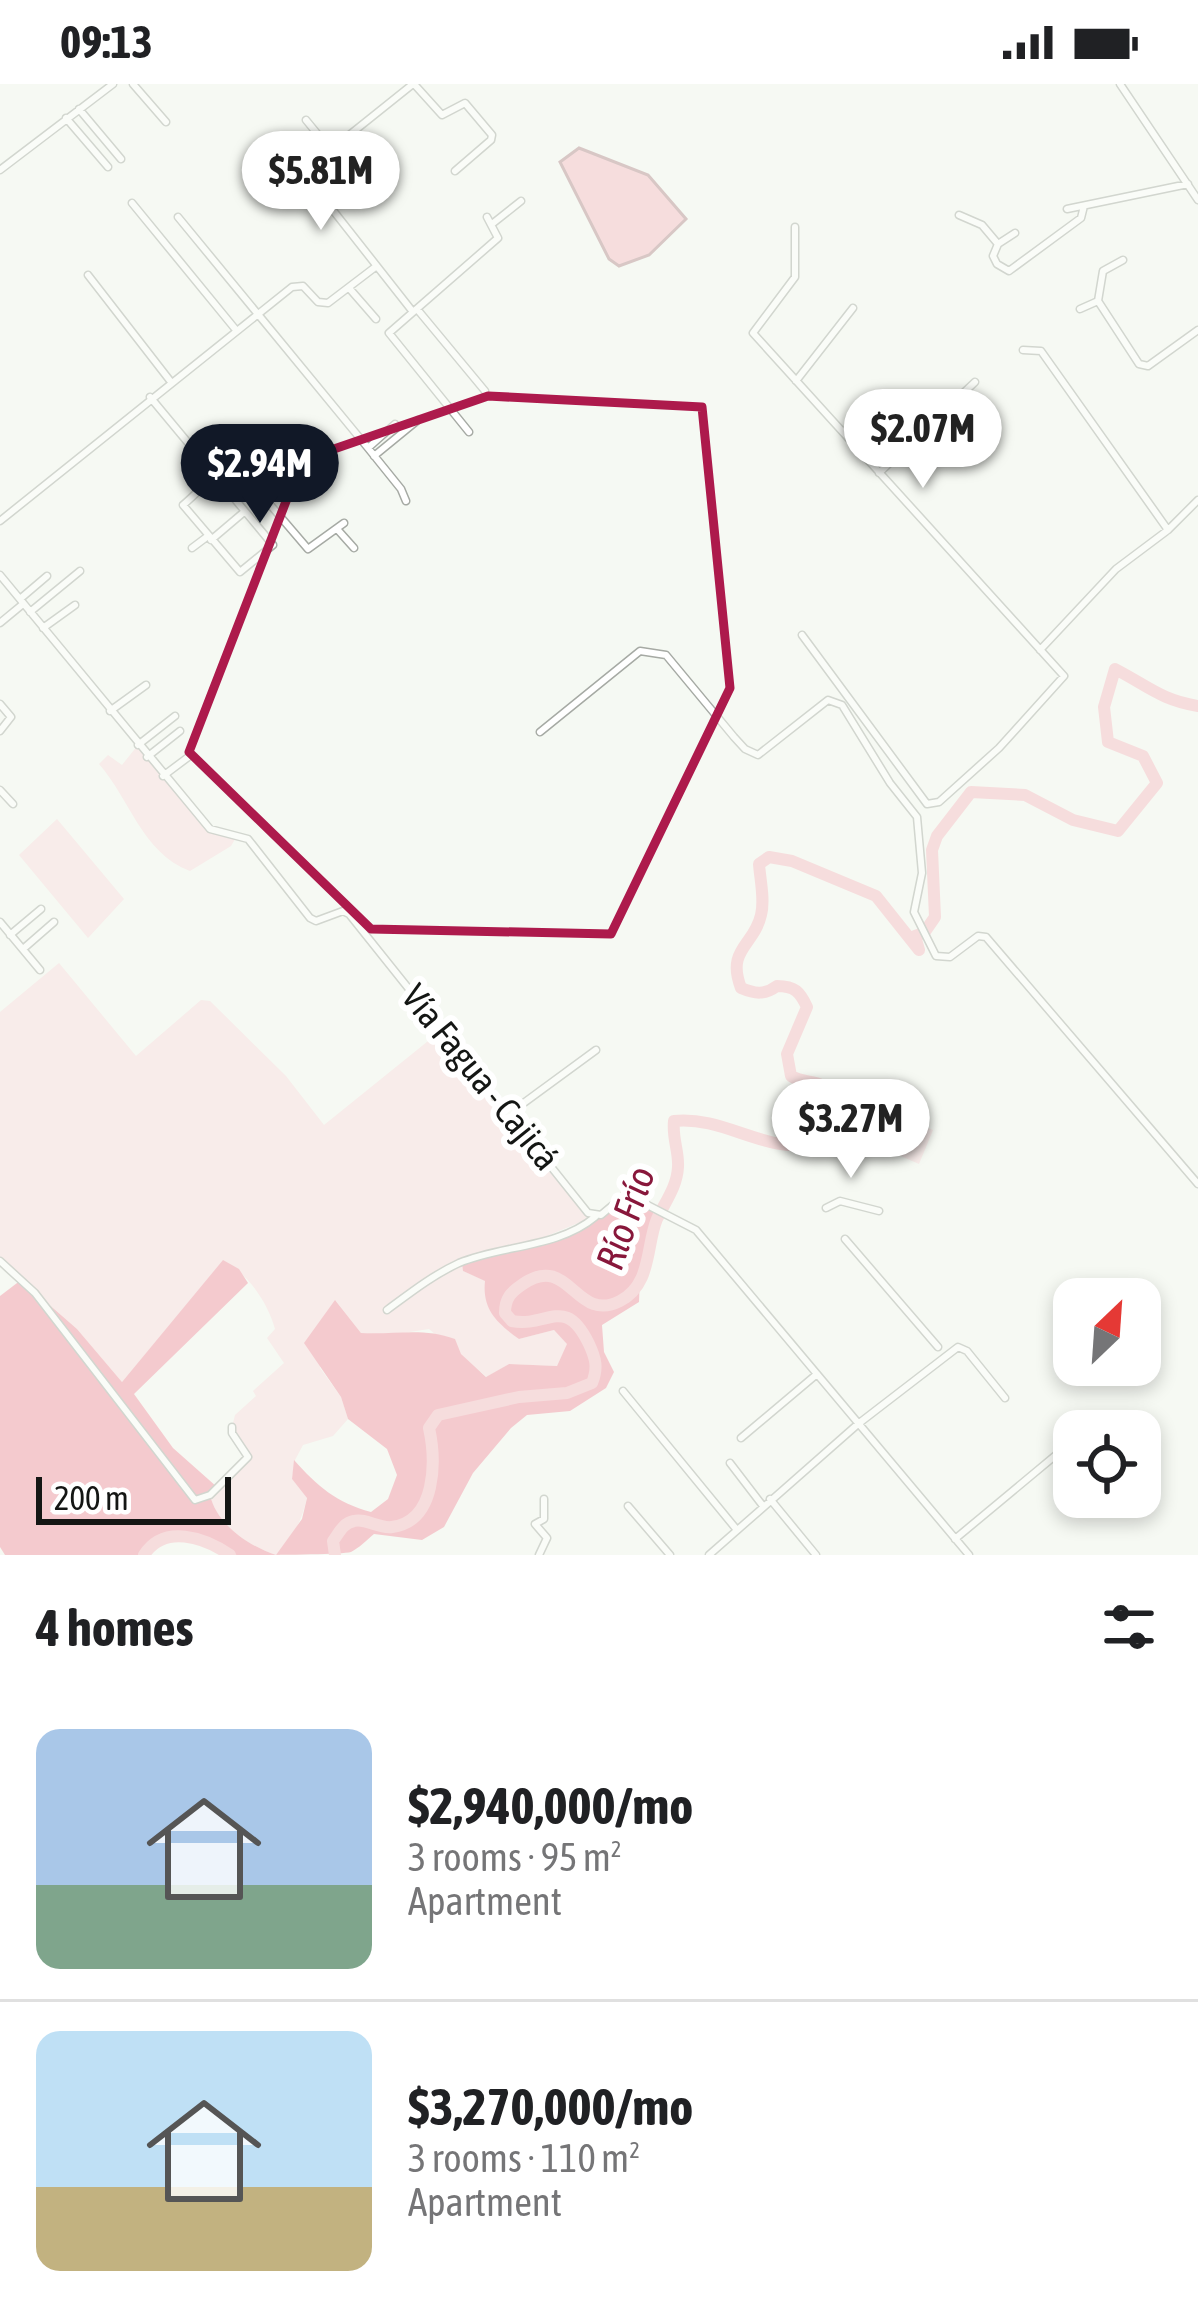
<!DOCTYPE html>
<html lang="en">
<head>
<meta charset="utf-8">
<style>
	body { margin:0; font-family:"Asap Condensed",sans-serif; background:#f2f2f2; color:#202124; height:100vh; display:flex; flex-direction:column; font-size:45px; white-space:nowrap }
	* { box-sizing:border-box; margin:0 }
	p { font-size:39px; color:#757577 }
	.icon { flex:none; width:66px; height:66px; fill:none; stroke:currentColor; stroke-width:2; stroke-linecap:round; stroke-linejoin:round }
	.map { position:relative; height:1471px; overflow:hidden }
	.drawer { display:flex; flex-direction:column; background:#fff; flex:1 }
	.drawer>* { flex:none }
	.needle { width:78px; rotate:25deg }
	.controls { position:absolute; left:1053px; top:1194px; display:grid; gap:24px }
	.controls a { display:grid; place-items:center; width:108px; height:108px; border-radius:24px; background:#fff; box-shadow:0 6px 18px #0003; font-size:60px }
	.scale { position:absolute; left:36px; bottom:30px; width:195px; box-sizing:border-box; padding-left:12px; border:6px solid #141614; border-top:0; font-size:33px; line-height:42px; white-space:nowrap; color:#141614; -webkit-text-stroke:9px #fff; paint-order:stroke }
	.price { position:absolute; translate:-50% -102px; padding:0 27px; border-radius:42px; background:#fff; color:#222; font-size:39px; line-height:78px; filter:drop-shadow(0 3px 6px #0008) }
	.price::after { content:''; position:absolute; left:50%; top:72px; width:36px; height:27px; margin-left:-18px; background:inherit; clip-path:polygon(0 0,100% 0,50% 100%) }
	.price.selected { background:#111827; color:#fff }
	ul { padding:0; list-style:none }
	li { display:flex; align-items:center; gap:36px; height:300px; padding:0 36px }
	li+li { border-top:3px solid #e0e0e0 }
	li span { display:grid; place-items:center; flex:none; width:336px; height:240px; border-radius:24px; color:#555 }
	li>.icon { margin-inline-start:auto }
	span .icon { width:144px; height:144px; fill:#fffc; stroke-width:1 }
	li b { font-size:51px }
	h2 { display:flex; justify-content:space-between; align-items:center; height:144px; padding:0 36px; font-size:51px }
	.status { display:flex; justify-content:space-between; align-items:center; height:84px; padding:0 60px; background:#fff; direction:ltr }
	.status svg { height:33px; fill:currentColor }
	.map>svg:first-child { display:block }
</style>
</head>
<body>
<div class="status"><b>09:13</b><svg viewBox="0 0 49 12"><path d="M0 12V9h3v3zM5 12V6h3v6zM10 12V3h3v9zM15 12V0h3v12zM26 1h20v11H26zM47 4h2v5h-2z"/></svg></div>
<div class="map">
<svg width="1198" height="1471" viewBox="0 0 1198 1471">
	<rect width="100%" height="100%" fill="#f5f9f3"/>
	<path fill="#fadbdf" d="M138 661 210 744 238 750 231 762 190 787C142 769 130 715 99 680L108 671 122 681Z
		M57 735 124 815 88 854 19 771Z
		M59 879 136 972 201 916 210 917 286 992 324 1041 443 945 588 1128 595 1132 463 1187 486 1197 519 1255 554 1246 568 1260 557 1282 509 1280 487 1293 429 1245 390 1251 361 1249 336 1217 320 1284 341 1313 348 1335 333 1352 303 1361 295 1376 292 1395 307 1413C302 1437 293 1454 276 1471 249 1462 217 1441 210 1411L247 1374 232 1343 235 1331 256 1312 253 1307 284 1279 267 1254 275 1245C268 1219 248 1189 223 1177L122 1298 77 1245 0 1177V928Z
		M902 1033 933 1046 919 1080 889 1067Z"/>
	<path fill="#f291a3" d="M626 1110 660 1131 651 1173 640 1192 639 1218 602 1241 604 1268 614 1288 606 1304 570 1327 527 1331 511 1344 473 1389 444 1443 422 1456 374 1450C367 1456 359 1464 351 1468 340 1471 255 1471 237 1471 208 1468 171 1427 144 1471H5L0 1463V1212L21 1196 77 1245 122 1298 223 1176 239 1185 248 1199 134 1310 173 1364 217 1403 210 1411C217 1441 249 1462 276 1471L302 1435 307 1414 292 1395 294 1376C317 1402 337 1419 371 1428L388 1415 397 1391 387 1365 348 1335 341 1313 304 1259 335 1216 361 1249C395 1251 423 1243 455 1255L461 1270 486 1293 509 1280 557 1282 567 1260 554 1246 519 1255C497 1239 482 1226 485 1197L463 1187 462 1178 577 1146Z"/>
	<path fill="#f7bbc4" stroke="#b38a8f" stroke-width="3" d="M579 64 648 91 686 135 649 171 619 182 609 175 560 78Z"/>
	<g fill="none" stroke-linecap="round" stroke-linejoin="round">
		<path stroke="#f7bbc4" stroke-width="12" d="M144 1471C164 1440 204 1453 230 1471
			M335 1471 333 1457C339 1449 343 1439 354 1437 366 1434 379 1445 392 1443 437 1437 436 1376 429 1344L438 1331 519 1313 567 1309 592 1299C598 1284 596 1275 589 1260 565 1210 548 1244 512 1237L505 1229C505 1214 511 1208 523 1200 570 1168 575 1240 620 1217 652 1201 646 1161 657 1135 665 1118 677 1103 678 1083 679 1067 672 1054 674 1037 727 1032 764 1071 818 1059 831 1042 849 1012 819 1000 809 996 801 998 791 992L787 970 807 923C800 908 795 902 777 902 765 911 755 910 741 904 726 865 754 862 761 831 765 816 760 795 759 780L769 773 792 777 876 812 919 866 915 852 924 849 935 833 932 766 937 752 971 708 1025 711 1073 736 1118 747 1157 699 1143 672 1108 658 1104 623 1115 585C1148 602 1161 616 1198 622"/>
		<g stroke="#a6aaa4" stroke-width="9">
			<path id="minor" d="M133 0 166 38
				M414 0 442 31 465 19 492 51 491 56 455 87
				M1120 0 1198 116
				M79 25 121 75
				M66 34 108 83
				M306 36 369 113
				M348 52 387 101
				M0 86 113 0
				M132 119 236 246
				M1067 125 1188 100
				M959 131 982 141 998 160 993 172 997 180 1009 187 1081 134 1084 122
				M178 133 368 364 401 405 406 417
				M492 140 521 117
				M795 143V193L753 249 1064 592 999 664 939 718 927 720 802 551
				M998 160 1015 149
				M1123 176 1103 187 1098 217 1139 280 1148 282 1198 246
				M88 191 171 298
				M349 204 376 235
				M417 225 485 307
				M1080 225 1098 217
				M413 228 306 92 348 52 413 0
				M1023 266 1041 267 1168 446 1116 485 1040 566
				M796 297 853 224
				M150 313 273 461 240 488 183 421C198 409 219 383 237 382L308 465 344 439
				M469 348 389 249 498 154 487 133
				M368 364 395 340
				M374 372 418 336
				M201 375 219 361
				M879 389 975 298
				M0 437 292 203 303 202 318 218 328 219 374 184
				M337 445 354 464
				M1168 446 1198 416
				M211 456 244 428
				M192 464 208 452
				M0 491 210 745 248 755 310 834 316 837 343 827 349 830 588 1129 601 1131 626 1110 696 1146 969 1471
				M20 515 47 492
				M30 528 80 487
				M0 539 23 520
				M43 544 75 521
				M0 620 11 633 0 647
				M110 627 146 601
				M540 648 640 567 666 571 734 653 745 665 758 671 828 616 842 621 890 699 917 733 922 789 914 828 936 872 950 873 978 852 986 853 1198 1100
				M138 661 175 632
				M147 673 180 647
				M163 692 191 671
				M0 706 13 720
				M0 838 40 886
				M10 851 41 825
				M23 865 54 838
				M510 1029 596 966
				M826 1124 840 1117 879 1127
				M845 1155 938 1263
				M0 1177 35 1209 195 1416 210 1411 248 1373 232 1349V1343
				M387 1226C410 1209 433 1191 459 1179 502 1161 558 1164 595 1133
				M623 1307 737 1446
				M741 1354 817 1290
				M730 1379 763 1422
				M770 1415 816 1471
				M628 1422 670 1471
				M955 1455 1074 1356
				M539 1471 547 1454 535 1440 544 1435V1415
				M709 1471 858 1340 958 1263 967 1267 1005 1314"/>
		</g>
		<use href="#minor" stroke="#fff" stroke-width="6"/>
	</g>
	<path d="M0 0H1198V1471H0ZM488 312 702 323 730 604 611 850 371 845 189 668 302 376Z" fill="#f5f9f3" fill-opacity=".55" fill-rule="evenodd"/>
	<path fill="none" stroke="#ad1a4c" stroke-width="9" stroke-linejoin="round" d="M488 312 702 323 730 604 611 850 371 845 189 668 302 376Z"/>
	<g text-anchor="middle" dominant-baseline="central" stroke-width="12" stroke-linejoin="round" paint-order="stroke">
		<g font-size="36" fill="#141614" stroke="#fff">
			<text transform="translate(481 993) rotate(51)">Vía Fagua - Cajicá</text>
		</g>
		<g font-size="39" font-style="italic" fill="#88173b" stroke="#fff">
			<text transform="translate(625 1134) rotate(-71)">Río Frío</text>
		</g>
	</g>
</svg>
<div class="controls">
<a><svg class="needle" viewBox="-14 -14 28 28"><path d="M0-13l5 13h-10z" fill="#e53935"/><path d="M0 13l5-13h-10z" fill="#757577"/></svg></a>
<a><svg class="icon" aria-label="locate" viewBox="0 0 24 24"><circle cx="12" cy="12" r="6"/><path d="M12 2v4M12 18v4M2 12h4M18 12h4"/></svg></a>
</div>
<div class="scale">200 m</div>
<b class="price" style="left:321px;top:149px">$5.81M</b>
<b class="price" style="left:923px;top:407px">$2.07M</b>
<b class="price selected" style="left:260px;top:442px">$2.94M</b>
<b class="price" style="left:851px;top:1097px">$3.27M</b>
</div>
<section class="drawer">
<h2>4 homes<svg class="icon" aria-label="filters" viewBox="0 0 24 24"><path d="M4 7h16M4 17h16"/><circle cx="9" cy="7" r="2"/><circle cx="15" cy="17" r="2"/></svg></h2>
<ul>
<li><span style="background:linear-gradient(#a9c7e8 65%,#7fa58c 0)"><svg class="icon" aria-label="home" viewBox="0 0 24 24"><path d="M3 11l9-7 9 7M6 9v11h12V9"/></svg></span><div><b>$2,940,000/mo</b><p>3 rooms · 95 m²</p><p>Apartment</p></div></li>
<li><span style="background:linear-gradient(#bfe0f5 65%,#c2b280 0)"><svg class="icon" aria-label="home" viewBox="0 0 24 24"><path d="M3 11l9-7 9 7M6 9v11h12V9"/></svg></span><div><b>$3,270,000/mo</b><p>3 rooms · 110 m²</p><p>Apartment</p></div></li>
</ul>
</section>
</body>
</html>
